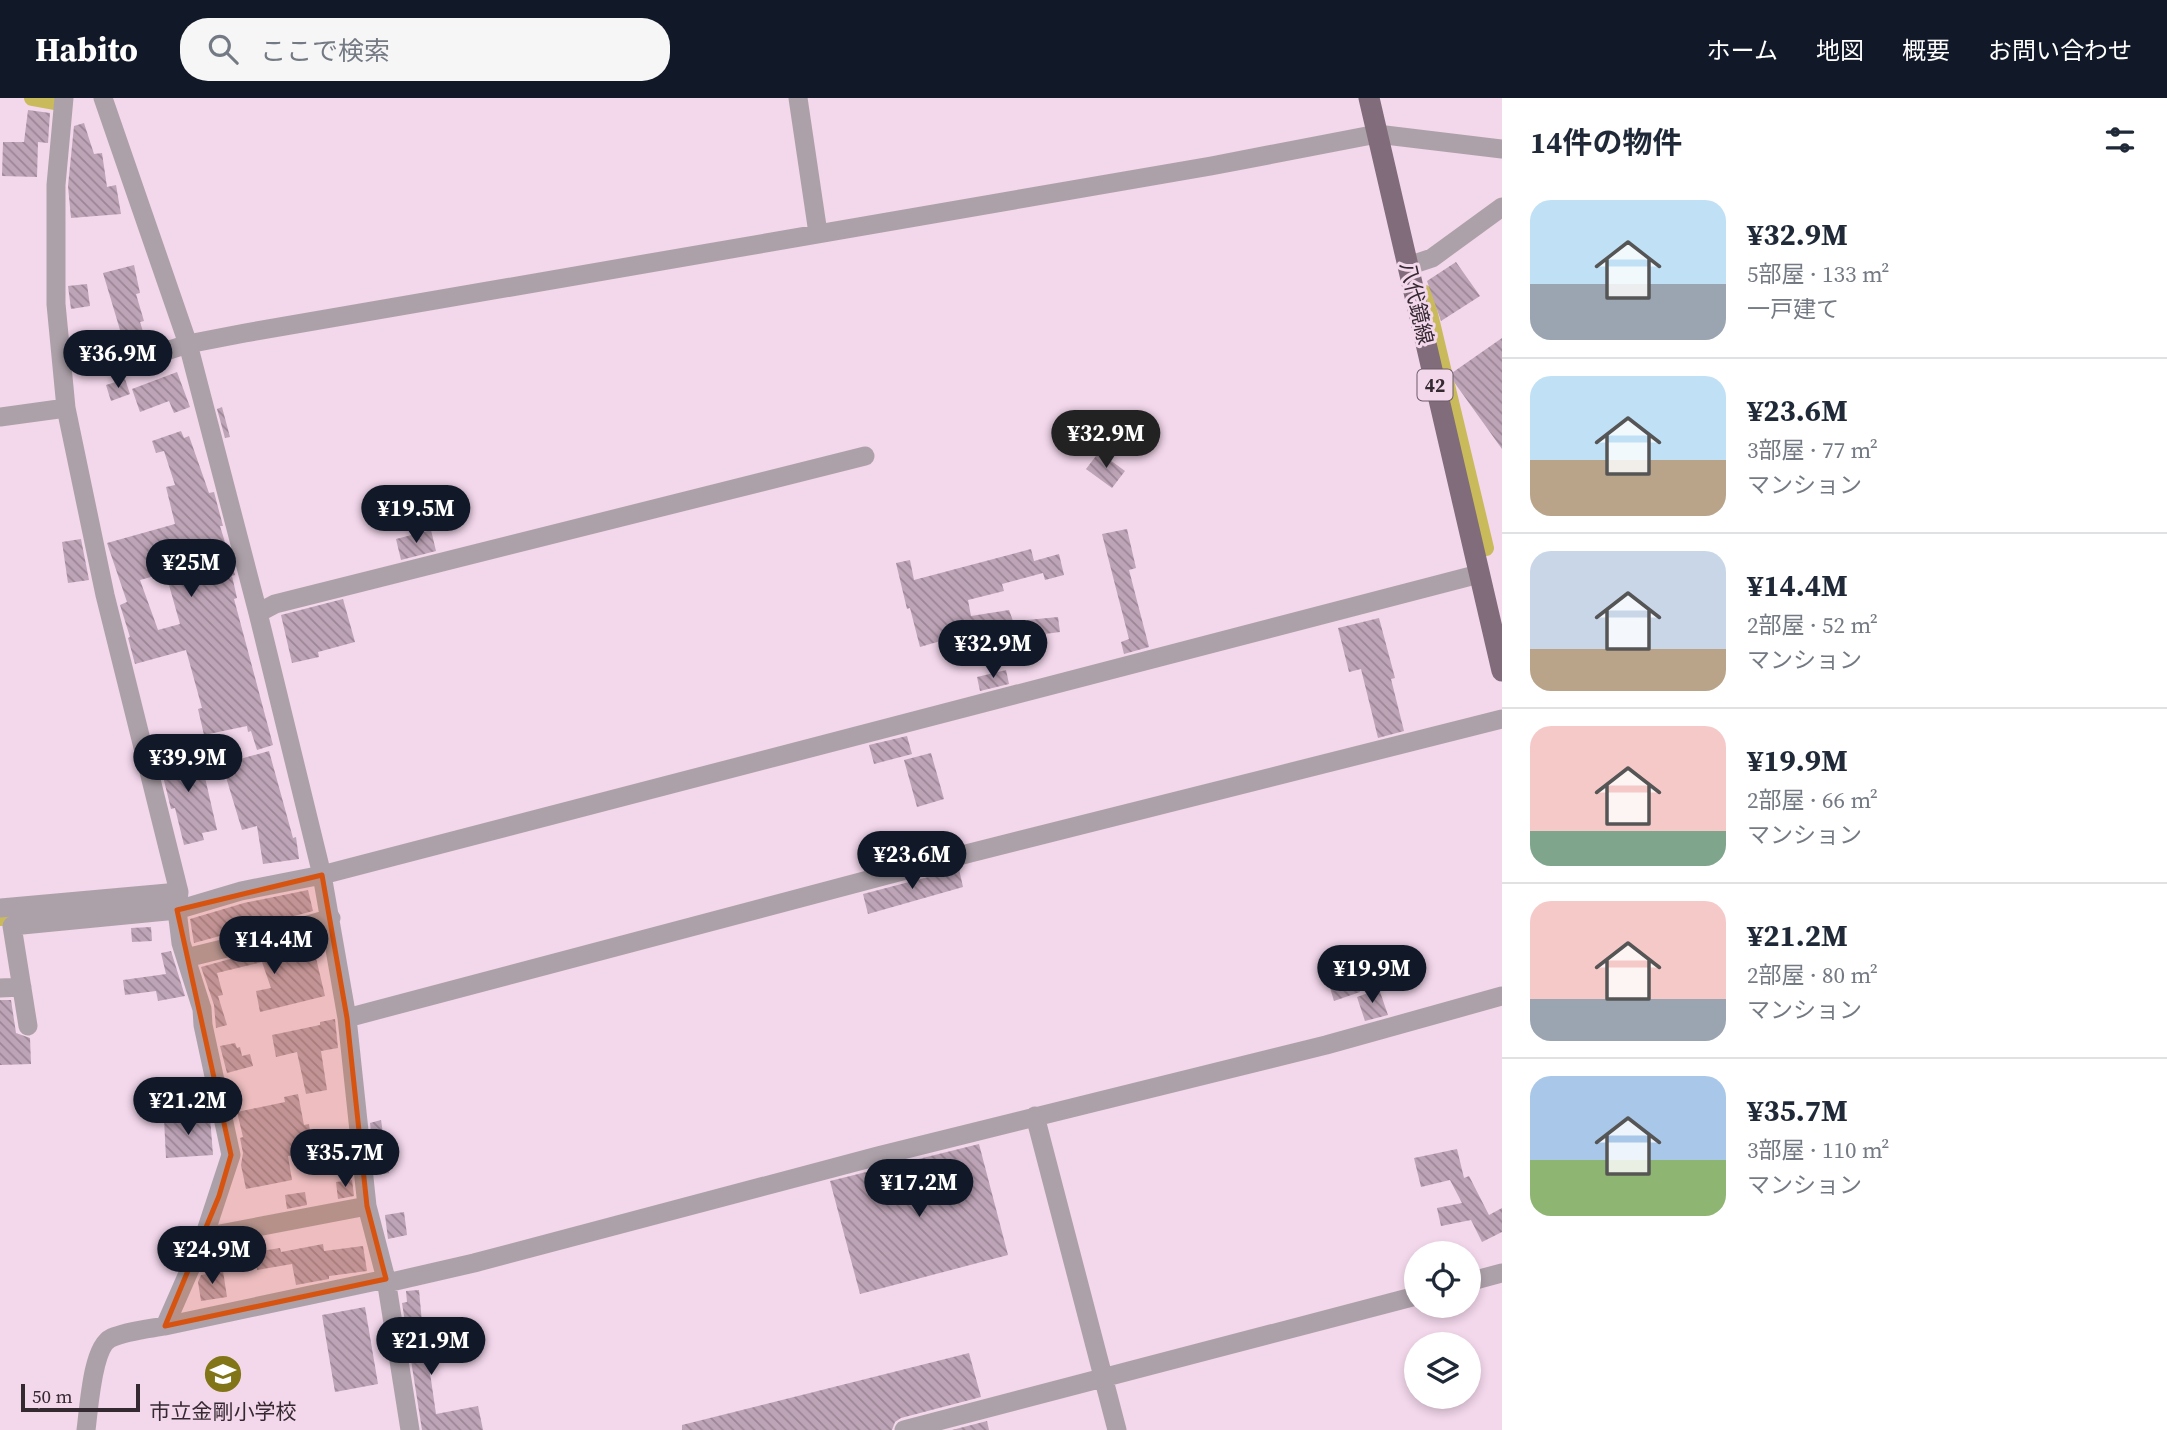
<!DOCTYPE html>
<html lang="ja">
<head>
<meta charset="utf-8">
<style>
	body { margin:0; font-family:"Source Serif 4","Noto Sans JP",serif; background:#f6f6f7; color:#1f2937; height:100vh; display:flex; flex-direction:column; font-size:26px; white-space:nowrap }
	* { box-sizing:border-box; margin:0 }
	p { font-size:23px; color:#747a83 }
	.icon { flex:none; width:38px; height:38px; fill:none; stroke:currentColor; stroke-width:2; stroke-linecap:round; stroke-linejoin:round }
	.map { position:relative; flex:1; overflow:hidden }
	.details { display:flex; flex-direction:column; background:#fff; width:665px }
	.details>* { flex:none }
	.controls { position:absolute; left:1404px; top:1143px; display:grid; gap:14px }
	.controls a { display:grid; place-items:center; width:77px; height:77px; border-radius:50%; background:#fff; box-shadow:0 4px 10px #0003; font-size:35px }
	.scale { position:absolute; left:21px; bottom:18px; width:119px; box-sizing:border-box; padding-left:7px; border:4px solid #342931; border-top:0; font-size:19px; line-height:24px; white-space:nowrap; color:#342931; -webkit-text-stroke:5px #f3d7eb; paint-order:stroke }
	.price { position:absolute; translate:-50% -60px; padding:0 16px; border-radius:24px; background:#111827; color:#fff; font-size:23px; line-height:46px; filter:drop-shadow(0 2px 4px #0008) }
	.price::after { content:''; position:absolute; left:50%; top:42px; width:21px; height:16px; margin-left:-10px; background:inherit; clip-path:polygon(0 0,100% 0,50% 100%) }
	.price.selected { background:#222; color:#fff }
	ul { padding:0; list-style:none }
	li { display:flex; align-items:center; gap:21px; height:175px; padding:0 28px }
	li+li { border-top:2px solid #e0e1e3 }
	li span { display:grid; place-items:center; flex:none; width:196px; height:140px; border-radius:21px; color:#555 }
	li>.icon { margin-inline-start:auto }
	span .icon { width:84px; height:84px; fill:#fffc; stroke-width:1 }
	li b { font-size:30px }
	h2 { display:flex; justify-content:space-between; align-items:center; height:84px; padding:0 28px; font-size:30px }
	header { display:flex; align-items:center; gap:42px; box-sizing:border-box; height:98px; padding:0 35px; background:#111827; color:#fff }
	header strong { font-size:33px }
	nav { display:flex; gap:38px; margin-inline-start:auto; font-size:24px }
	.search { width:490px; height:63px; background:#f6f6f7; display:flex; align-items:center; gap:18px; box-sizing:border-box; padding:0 24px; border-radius:28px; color:#747a83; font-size:26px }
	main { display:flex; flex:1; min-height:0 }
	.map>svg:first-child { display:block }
</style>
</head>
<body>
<header>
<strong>Habito</strong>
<div class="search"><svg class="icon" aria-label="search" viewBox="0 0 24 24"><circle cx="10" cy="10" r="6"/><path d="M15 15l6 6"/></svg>ここで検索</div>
<nav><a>ホーム</a><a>地図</a><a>概要</a><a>お問い合わせ</a></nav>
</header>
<main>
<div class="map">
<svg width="1502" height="1332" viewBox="0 0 1502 1332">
	<defs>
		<pattern id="building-back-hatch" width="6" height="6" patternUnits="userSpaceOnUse" patternTransform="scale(1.75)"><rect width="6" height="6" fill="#bea4b7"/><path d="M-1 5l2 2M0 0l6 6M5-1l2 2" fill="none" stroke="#9b8695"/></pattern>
	</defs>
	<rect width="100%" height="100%" fill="#f3d7eb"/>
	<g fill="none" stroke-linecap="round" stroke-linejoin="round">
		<path stroke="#c9ba5c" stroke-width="16" d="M32 0 54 4
			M1425 195 1486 450
			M0 820 28 819"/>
	</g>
	<path fill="url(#building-back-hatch)" fill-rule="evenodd" d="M28 12 50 15 48 45 38 44 37 79 2 78 3 44H24Z
		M84 25 94 56 102 55 107 89 116 87 121 116 71 120 68 88 74 28Z
		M1456 164 1480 198 1441 223 1427 183Z
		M134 167 140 195 136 196 144 223 140 224 147 246 119 257 115 244 123 242 103 175Z
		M87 186 90 208 71 211 68 188Z
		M1502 240V351L1449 277Z
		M96 252 100 265 76 273 73 259Z
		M177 274 190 309 174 315 169 303 140 314 132 291Z
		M125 281 130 296 111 303 106 287Z
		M222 309 230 339 225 340 217 311Z
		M181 333 184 340 189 338 209 395 214 394 223 428H220L235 477 232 478 237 500 234 501 273 647 257 652 251 633 248 634 247 628 204 637 198 611 202 610 186 552 135 566 128 540 130 539 120 507 127 504 107 445 175 426 166 389 175 387 164 353 156 355 152 343ZM205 444 212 467 167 480 180 526 158 532 140 482 169 474 164 455Z
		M1099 354 1125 373 1112 390 1086 371Z
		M1127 431 1136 470 1129 472 1149 549 1124 556 1121 544 1129 541 1102 436Z
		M431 432 436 453 401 462 396 441Z
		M81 441 89 482 68 485 62 444Z
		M1031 451 1034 463 1059 456 1064 477 1045 482 1043 475 1002 486 1004 493 968 502 971 518 1009 512 1013 523 982 531 985 544 948 554 944 542 920 549 910 510 907 511 896 465 910 462 914 482Z
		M343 501 355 544 318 554 319 559 292 565 281 517Z
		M1058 519 1060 534 1030 538 1027 522Z
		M1379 520 1395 580 1391 581 1404 633 1378 640 1361 571 1349 574 1338 530Z
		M1006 572 1009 586 980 593 977 579Z
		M907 638 912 656 874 666 869 647Z
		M198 649 217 732 202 735 204 742 184 747 175 710 171 711 158 658Z
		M269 653 293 740 296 739 299 761 263 766 257 728 242 732 222 666Z
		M931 655 944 701 917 709 904 662Z
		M959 771 963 789 868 816 863 796Z
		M308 792 313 813 194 845 190 821 244 805Z
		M151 829 152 843 132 844 131 830Z
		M311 839 325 898 260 914 256 893 271 890 262 864 217 875 223 897 218 898 227 927 216 930 214 907 201 869Z
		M171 853 185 898 158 903 156 893 125 897 123 882 166 876 161 855Z
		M1353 872 1360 894 1334 903 1327 880Z
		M1379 891 1388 917 1365 923 1357 899Z
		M0 902H11L16 935 30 940 31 966 0 967Z
		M335 921 338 950 321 953 327 992 306 996 297 954 276 959 272 937 320 927V924Z
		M235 945 237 950 240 949 242 958 250 956 253 968 227 975 220 948Z
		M298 996 304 1027 309 1026 313 1055 288 1058 292 1082 246 1091 241 1067 243 1055 240 1040 243 1039 237 1014 285 1004 284 999Z
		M210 1019 213 1057 166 1060 164 1021Z
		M381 1022 389 1075 376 1077 370 1025Z
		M979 1046 1008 1157 860 1196 830 1083Z
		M1457 1051 1464 1080 1469 1078 1489 1117 1502 1110V1134L1482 1144 1471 1122 1441 1128 1437 1110 1462 1105 1450 1082 1421 1089 1414 1060Z
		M352 1082 354 1098 338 1101 336 1084Z
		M305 1094 307 1107 287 1111 285 1097Z
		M404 1114 407 1137 388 1141 385 1117Z
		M323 1146 324 1153 363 1148 367 1173 329 1178V1181L296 1187 292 1166 257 1172 255 1154 280 1150 281 1154Z
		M223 1173 227 1199 201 1203 198 1184 201 1177Z
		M419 1192 424 1246 429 1245 432 1267 429 1268 436 1316 478 1308 483 1332H422L402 1205 407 1204 406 1193Z
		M365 1209 378 1286 335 1294 322 1217Z
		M969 1255 981 1299 901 1320 895 1324 892 1332H682V1327Z
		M987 1323 989 1332H952Z"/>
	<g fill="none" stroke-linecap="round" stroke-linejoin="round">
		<path stroke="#ada1a9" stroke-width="19" d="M103 0 188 246 258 515 322 777 347 920 367 1108 386 1181 410 1332
			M798 0 818 135
			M1408 168 1432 160 1502 109
			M126 266 188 246 245 235 1211 68 1377 36 1502 51
			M0 319 66 310
			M258 515 275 506 865 358
			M0 810 179 794
			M186 860 251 844 331 820
			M0 890 22 889
			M347 920 970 755 1502 621
			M28 928 12 828 177 812 179 794 105 497 66 310 56 206V87L64 0
			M1035 1018 1117 1332
			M204 1139 367 1108
			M1468 1184 1502 1175
			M387 1185 474 1165 878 1058 1326 947 1502 898
			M165 1228 386 1181
			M86 1332C89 1311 92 1249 111 1240 127 1233 148 1231 165 1228L204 1139 231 1057 203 927 202 911 181 845 177 812 241 793 322 777 1479 476
			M904 1332 1416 1198"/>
		<path stroke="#816c7b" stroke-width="21" d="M1369 0 1502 573"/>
	</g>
	<path fill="#d65410" fill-opacity="0.2" stroke="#d65410" stroke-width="5" stroke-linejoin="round" d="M322 777 347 920 367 1108 386 1181 165 1228 219 1098 231 1057 177 812Z"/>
	<defs>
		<g id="school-disc" transform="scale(2.0125)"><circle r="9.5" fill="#827517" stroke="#f3d7eb"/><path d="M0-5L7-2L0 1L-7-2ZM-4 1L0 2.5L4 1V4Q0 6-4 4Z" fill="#fff"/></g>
	</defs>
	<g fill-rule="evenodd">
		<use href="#school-disc" x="223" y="1276"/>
	</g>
	<g text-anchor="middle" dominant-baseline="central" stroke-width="6" stroke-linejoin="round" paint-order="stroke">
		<rect fill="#f3d7eb" stroke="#6d5d69" stroke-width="2" x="1417.5" y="271.5" width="35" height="31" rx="5"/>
		<g font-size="19" font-weight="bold" fill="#342931">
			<text x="1435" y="287">42</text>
		</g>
		<g font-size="21" fill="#342931" stroke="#f3d7eb">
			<text transform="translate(1417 205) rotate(77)">八代鏡線</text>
		</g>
		<g font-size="21" fill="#342931" stroke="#f3d7eb">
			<text x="223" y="1313">市立金剛小学校</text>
		</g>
	</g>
</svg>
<div class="controls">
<a><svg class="icon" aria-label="locate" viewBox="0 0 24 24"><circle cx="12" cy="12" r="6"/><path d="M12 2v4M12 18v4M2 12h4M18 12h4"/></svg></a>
<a><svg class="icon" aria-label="layers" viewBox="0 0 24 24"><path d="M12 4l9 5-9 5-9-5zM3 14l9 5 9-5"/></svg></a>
</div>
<div class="scale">50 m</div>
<b class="price" style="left:118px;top:292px">¥36.9M</b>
<b class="price selected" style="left:1106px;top:372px">¥32.9M</b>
<b class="price" style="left:416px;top:447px">¥19.5M</b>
<b class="price" style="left:191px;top:501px">¥25M</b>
<b class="price" style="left:993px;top:582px">¥32.9M</b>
<b class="price" style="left:188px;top:696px">¥39.9M</b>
<b class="price" style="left:912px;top:793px">¥23.6M</b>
<b class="price" style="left:274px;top:878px">¥14.4M</b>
<b class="price" style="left:1372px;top:907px">¥19.9M</b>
<b class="price" style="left:188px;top:1039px">¥21.2M</b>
<b class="price" style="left:345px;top:1091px">¥35.7M</b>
<b class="price" style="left:919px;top:1121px">¥17.2M</b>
<b class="price" style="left:212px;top:1188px">¥24.9M</b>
<b class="price" style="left:431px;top:1279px">¥21.9M</b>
</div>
<section class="details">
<h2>14件の物件<svg class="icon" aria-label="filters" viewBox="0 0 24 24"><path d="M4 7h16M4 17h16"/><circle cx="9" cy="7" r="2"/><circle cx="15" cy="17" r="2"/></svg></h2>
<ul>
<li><span style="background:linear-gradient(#bfe0f5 60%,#9aa5b1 0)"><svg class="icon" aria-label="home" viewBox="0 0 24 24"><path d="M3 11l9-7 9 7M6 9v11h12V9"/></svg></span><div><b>¥32.9M</b><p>5部屋 · 133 m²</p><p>一戸建て</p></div></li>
<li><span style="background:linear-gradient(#bfe0f5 60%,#b9a48a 0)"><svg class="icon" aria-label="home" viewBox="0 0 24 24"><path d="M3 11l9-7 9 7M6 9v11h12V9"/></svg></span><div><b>¥23.6M</b><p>3部屋 · 77 m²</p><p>マンション</p></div></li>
<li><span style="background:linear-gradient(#c9d6e8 70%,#b9a48a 0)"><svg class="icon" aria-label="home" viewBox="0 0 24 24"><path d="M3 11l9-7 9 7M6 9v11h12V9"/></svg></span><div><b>¥14.4M</b><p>2部屋 · 52 m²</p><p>マンション</p></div></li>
<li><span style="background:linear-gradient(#f6c9c9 75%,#7fa58c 0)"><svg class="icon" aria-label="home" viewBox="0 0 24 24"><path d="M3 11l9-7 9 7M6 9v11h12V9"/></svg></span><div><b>¥19.9M</b><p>2部屋 · 66 m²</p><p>マンション</p></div></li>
<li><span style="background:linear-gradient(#f6c9c9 70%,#9aa5b1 0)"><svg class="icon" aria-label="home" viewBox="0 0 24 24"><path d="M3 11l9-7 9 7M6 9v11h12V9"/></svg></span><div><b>¥21.2M</b><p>2部屋 · 80 m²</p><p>マンション</p></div></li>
<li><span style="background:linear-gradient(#a9c7e8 60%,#8fb573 0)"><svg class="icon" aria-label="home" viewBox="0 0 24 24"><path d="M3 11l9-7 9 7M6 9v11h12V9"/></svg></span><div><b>¥35.7M</b><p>3部屋 · 110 m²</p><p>マンション</p></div></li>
</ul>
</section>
</main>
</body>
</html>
